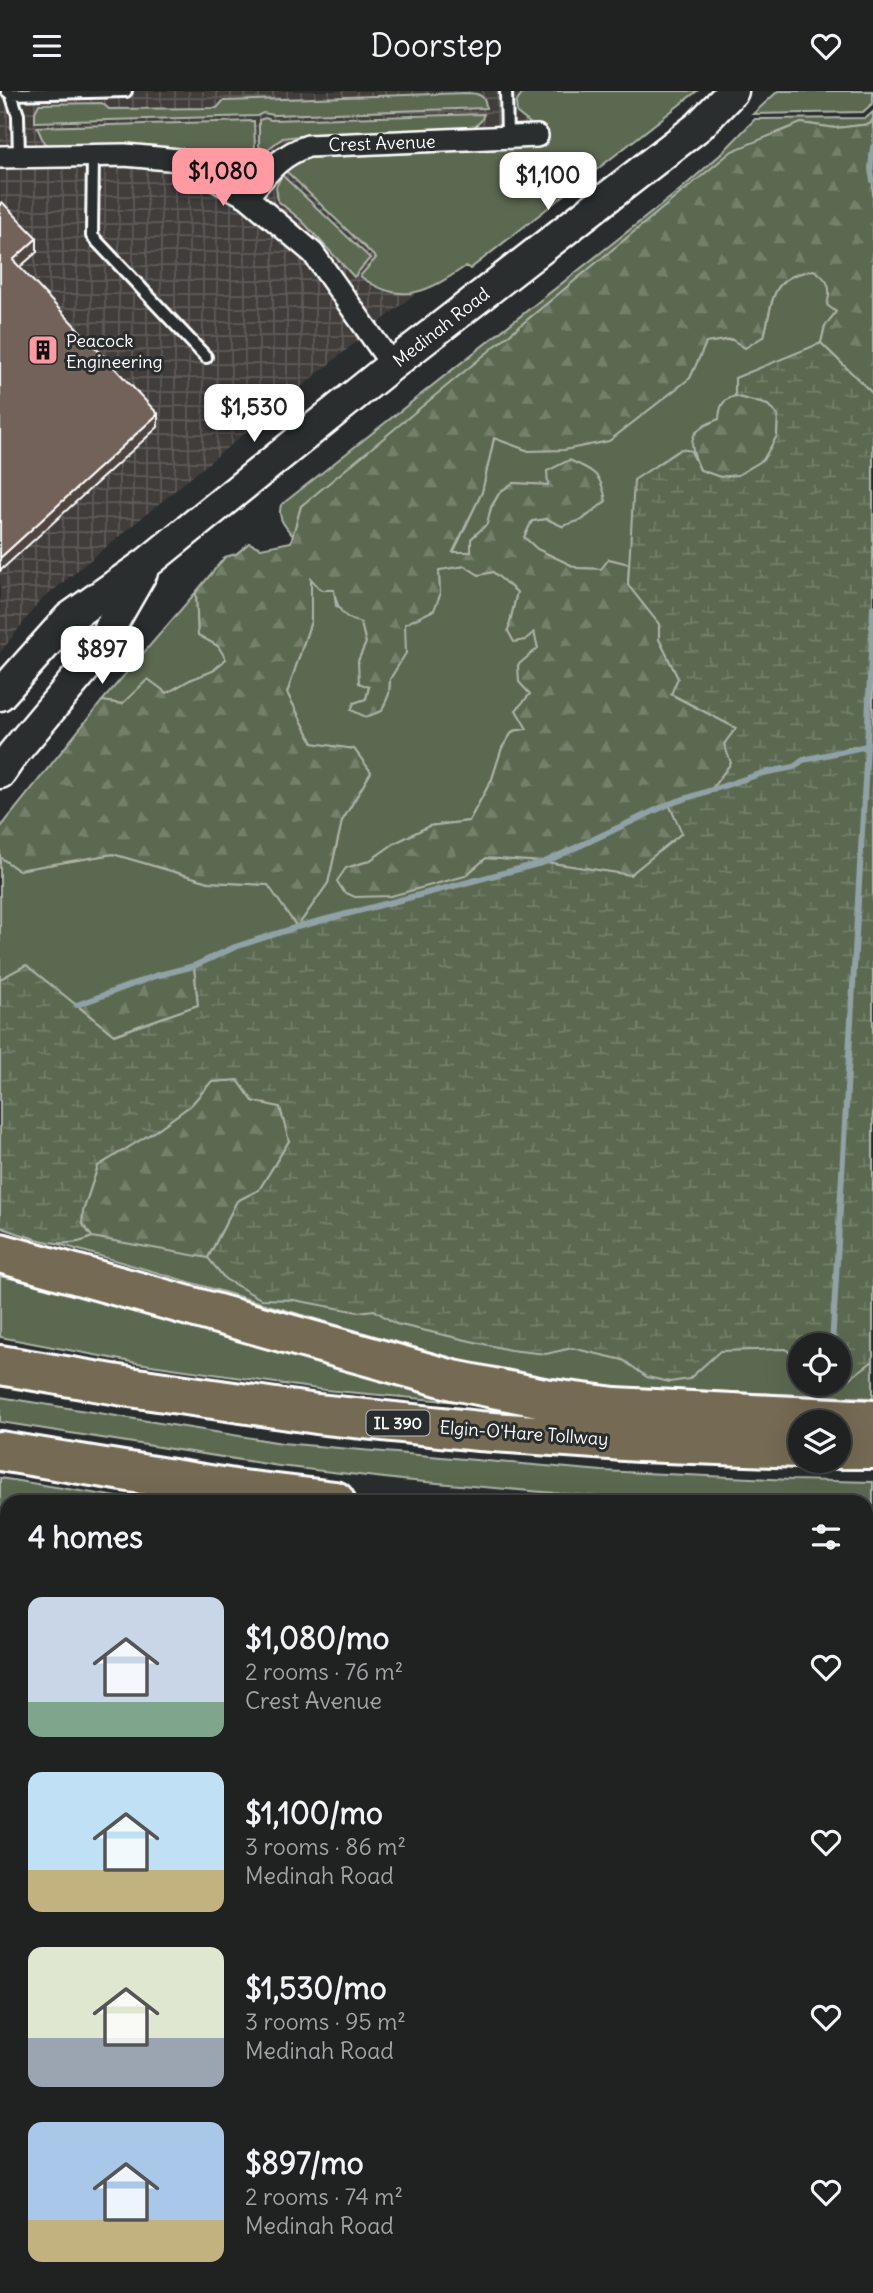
<!DOCTYPE html>
<html lang="en">
<head>
<meta charset="utf-8">
<style>
	body { margin:0; font-family:Delius,sans-serif; background:#282a2a; color:#f1f3f6; height:100vh; display:flex; flex-direction:column; font-size:26px; white-space:nowrap }
	* { box-sizing:border-box; margin:0 }
	p { font-size:23px; color:#a2a4a5 }
	.icon { flex:none; width:38px; height:38px; fill:none; stroke:currentColor; stroke-width:2; stroke-linecap:round; stroke-linejoin:round }
	.map { position:relative; flex:1; overflow:hidden }
	.sheet { position:absolute; left:0px; top:1404px; width:873px; height:800px; display:flex; flex-direction:column; background:#202222; border-radius:21px 21px 0 0; box-shadow:0 7px 28px #0002,0 0 0 2px #3d3f40 }
	.sheet>* { flex:none }
	.tools { position:absolute; left:788px; top:1242px; display:grid; gap:14px }
	.tools a { display:grid; place-items:center; width:63px; height:63px; border-radius:50%; background:#202222; box-shadow:0 7px 28px #0002,0 0 0 2px #3d3f40; font-size:35px }
	.price { position:absolute; translate:-50% -60px; padding:0 16px; border-radius:14px; background:#fff; color:#222; font-size:23px; line-height:46px; filter:drop-shadow(0 2px 4px #0008) }
	.price::after { content:''; position:absolute; left:50%; top:42px; width:21px; height:16px; margin-left:-10px; background:inherit; clip-path:polygon(0 0,100% 0,50% 100%) }
	.price.selected { background:#ff9aa2; color:#111 }
	ul { padding:0; list-style:none }
	li { display:flex; align-items:center; gap:21px; height:175px; padding:0 28px }
	li span { display:grid; place-items:center; flex:none; width:196px; height:140px; border-radius:14px; color:#555 }
	li>.icon { margin-inline-start:auto }
	span .icon { width:84px; height:84px; fill:#fffc; stroke-width:1 }
	li b { font-size:30px }
	h2 { display:flex; justify-content:space-between; align-items:center; height:84px; padding:0 28px; font-size:30px }
	header { display:flex; justify-content:space-between; align-items:center; height:91px; padding:0 28px; background:#202222; font-size:32px; font-weight:600 }
	.map>svg:first-child { display:block }
</style>
</head>
<body>
<header><svg class="icon" aria-label="menu" viewBox="0 0 24 24"><path d="M4 6h16M4 12h16M4 18h16"/></svg>Doorstep<svg class="icon" aria-label="heart" viewBox="0 0 24 24"><path d="M12 20l-8-8c-3-5 5-10 8-4 3-6 11-1 8 4z"/></svg></header>
<div class="map">
<svg width="873" height="2202" viewBox="0 0 873 2202">
	<defs>
		<pattern id="industrial-grid" width="8" height="8" patternUnits="userSpaceOnUse" patternTransform="scale(1.75)"><rect width="8" height="8" fill="#403d3b"/><path d="M0 4h8M4 0v8" fill="none" stroke="#5d5a58"/></pattern>
		<pattern id="forest-firs" width="22" height="20" patternUnits="userSpaceOnUse" patternTransform="scale(1.75)"><rect width="22" height="20" fill="#5b6951"/><path d="M5 1l3.5 6h-7zM16 11l3.5 6h-7z" fill="#74806b"/></pattern>
		<pattern id="wetland-marsh" width="20" height="14" patternUnits="userSpaceOnUse" patternTransform="scale(1.75)"><rect width="20" height="14" fill="#5b6951"/><path d="M1 5h8M5 5V1M11 12h8M15 12V8" fill="none" stroke="#74806b"/></pattern>
		<pattern id="park-crowns" width="20" height="18" patternUnits="userSpaceOnUse" patternTransform="scale(1.75)"><rect width="20" height="18" fill="#5b6951"/><path d="M2 6a3 3 0 1 1 6 0M12 15a3 3 0 1 1 6 0" fill="none" stroke="#74806b"/></pattern>
	</defs>
	<rect width="100%" height="100%" fill="#2a2d2e"/>
	<filter id="ink" filterUnits="userSpaceOnUse"><feTurbulence type="fractalNoise" baseFrequency=".0143" numOctaves="2"/><feDisplacementMap in="SourceGraphic" scale="14" xChannelSelector="R" yChannelSelector="G"/><feConvolveMatrix kernelMatrix="1 2 1 2 8 2 1 2 1" color-interpolation-filters="sRGB"/></filter>
	<g filter="url(#ink)">
		<path fill="url(#industrial-grid)" d="M0 0H662L39 511 0 562Z"/>
		<path fill="#5b6951" stroke="#adb4a8" stroke-width="2" fill-rule="evenodd" d="M524 0H697L470 178 466 175C428 201 401 216 360 185L376 167 285 79 306 67 541 56 539 34 531 33 517 22 516 12Z
			M778 0H873V12L863 21 753 23Z
			M466 2C478 2 486 4 486 17L274 24 263 22 257 25 35 31V21L39 13 102 12 109 18 217 17 223 10Z
			M873 21V28L870 33 836 37 801 32 301 415 293 445C285 435 277 428 281 414L680 99 721 63 755 28 866 27Z
			M484 23 481 30 474 36 299 45 283 47 265 60 259 55V29L265 27 271 29Z
			M254 30 255 57 262 63 252 74 237 82 201 68 148 56 118 54 51 55 44 52 37 36Z
			M282 84 370 167 354 186 302 130 278 110 276 96Z
			M814 179 826 186 836 221 825 235 821 252 873 303V1307L614 1296 555 1289 475 1274 0 1136V766L18 779 113 763 209 791 269 794 297 836 328 792 342 730 371 681 354 658 313 653 287 602 311 530V487L334 499 336 515 361 532 366 552 358 570 369 596 366 608 354 612 389 603 390 588 405 562V533L440 504 438 479 465 475 479 484 493 481 517 501 508 540H534L538 557 530 603 527 638 513 640 502 657 492 688 469 730 429 735 395 752 369 770 346 777 465 785 486 767 545 771 601 478 577 477 537 458 524 446 532 430 547 428 562 435 548 394 513 392 500 401 491 416 487 433 471 448V461L453 462 482 401 494 347 529 360 690 287 705 251 764 246C774 207 769 186 814 179ZM800 1255H838V1293H800Z
			M196 501 198 544 218 555 227 567 213 580 190 589 167 602 122 613 102 610Z
			M0 1185 73 1201 468 1304 467 1312 325 1299 137 1272 0 1246Z
			M0 1306 282 1352 602 1380 792 1389 873 1391V1414H866V1410H693L601 1406 402 1389 279 1375 0 1331Z
			M0 1387 142 1410H7V1493L0 1492Z
			M0 1525 7 1527V1615L0 1624Z"/>
		<path fill="url(#forest-firs)" stroke="#adb4a8" stroke-width="2" d="M873 28V303L821 252 825 235 836 221 827 214C832 197 829 189 814 179 769 186 774 207 764 245L745 257 731 248 706 252 690 287 609 350 564 359 529 360 494 347 482 401 453 461H471V448L487 433 491 417 500 401 513 392 548 394 547 380 569 369C594 380 601 382 606 410L582 429 562 435 547 428 532 430 524 446 537 458 577 477 601 478 609 468 629 473 628 494 659 533V548L678 587 672 604 736 637 731 672 710 700 669 713 682 742 630 784 545 771 486 767 465 785 391 805 355 806 344 801 337 790 346 777 369 770 395 752 429 735 469 730 492 688 502 657 513 640 527 638 516 619 530 603 519 591 518 574 538 557 534 541 525 549 514 551 508 540 517 501 493 481 479 484 465 475 439 479 440 504 434 519 405 533 406 562 390 588 389 603 382 620 366 626 351 619 354 612 366 608 369 596 359 592 358 570 366 552 361 532C342 527 337 518 334 499H321L311 488V530L287 602 313 652 354 658 371 681 342 730 328 792 297 836 268 794 209 791 113 763 18 779 0 766V737L102 610 122 613 148 588 167 602 190 589 213 580 226 568 218 555 198 544 196 501 225 466 236 463 249 452 261 457 291 451 301 415 732 60 801 32 836 37 870 33Z
			M735 305 768 314 778 325 777 345 764 369 738 384 720 386 700 379C687 349 688 340 719 328 720 315 722 309 735 305Z
			M194 875 198 914 113 944 77 914 155 885Z
			M238 989 253 1010 280 1016 289 1050 259 1099 237 1110 208 1167 92 1146 82 1132 83 1120 98 1075 155 1040 191 1014 211 991Z
			M7 1859V2030L0 2039V1866Z"/>
		<path fill="url(#wetland-marsh)" stroke="#adb4a8" stroke-width="2" d="M821 252 873 303V1270L836 1298H825L821 1293H838V1255H800V1272L786 1258 720 1260 689 1288 670 1291 647 1286 623 1269 572 1257 546 1263 510 1259 396 1233 374 1219 358 1221 294 1209 261 1208 225 1188 208 1167 237 1110 259 1099 289 1050 280 1016 253 1010 238 989 211 991 191 1014 155 1040 98 1075 83 1120 82 1132 92 1146C63 1161 29 1146 0 1136V888L26 874 114 944 198 914 194 875 235 856 297 836 545 771 630 784 682 742 669 713 710 700 731 672 724 653 736 637 671 603 678 587 659 548V533L628 494 634 389 681 358 691 360 700 379 720 386 738 384 763 369 777 345 778 325 768 314 735 305V287Z
			M866 1541H873V1791H866Z"/>
		<path fill="url(#park-crowns)" stroke="#adb4a8" stroke-width="2" d="M866 1791 873 1792V2202H852L851 2196H866Z"/>
		<path fill="#48646d" stroke="#91a2a7" stroke-width="2" d="M7 1615V1859L0 1866V1624Z"/>
		<g fill="none" stroke-linecap="round" stroke-linejoin="round">
			<path stroke="#91a2a7" stroke-width="6" d="M873 56 871 78 873 90
				M77 914 155 885 194 875 235 856 297 836 545 771 669 713 763 682 794 676 803 669 867 655
				M832 1255 867 655 873 516
				M866 1598 873 1600"/>
			<g stroke="#fff" stroke-width="16">
				<path id="service" d="M7 0 11 3 126 0
					M506 0 507 46
					M11 3 18 24 19 66
					M93 65 92 145 206 266"/>
			</g>
			<g stroke="#fff" stroke-width="26">
				<path id="minor" d="M0 66 125 64 179 69 247 106 313 162 392 274
					M247 106C267 83 278 65 308 55L537 45
					M714 2196 715 2202
					M62 2202 66 2196
					M418 2202 419 2196"/>
			</g>
			<g stroke="#fff" stroke-width="35">
				<path id="secondary" d="M0 604 69 527 147 472 392 274 699 35 733 0
					M0 682 13 663 91 570 142 481"/>
			</g>
			<g stroke="#fff" stroke-width="44">
				<path id="motorway" d="M0 1162 453 1289 544 1307 615 1316 873 1329
					M0 1274 130 1296 317 1323 479 1340 639 1351 800 1357
					M838 1358H873
					M0 1360 234 1398 335 1410
					M866 1443H873
					M866 1479H873
					M0 1509 7 1510"/>
			</g>
			<use href="#service" stroke="#2a2d2e" stroke-width="10"/>
			<use href="#minor" stroke="#2a2d2e" stroke-width="21"/>
			<use href="#secondary" stroke="#2a2d2e" stroke-width="30"/>
			<use href="#motorway" stroke="#746b52" stroke-width="38"/>
		</g>
		<path fill="#63544d" stroke="#fff" stroke-width="2" d="M0 2139 7 2196H9L6 2202H0Z
			M332 2196H363L360 2202H342Z
			M768 2196H807L810 2202H770Z"/>
		<path fill="#50453f" stroke="#fff" stroke-width="2" d="M37 147V161L13 182V169Z
			M158 323V336L0 480V467Z
			M7 2191V2196H9L6 2202H4V2196Z
			M170 2196H175L172 2202H167Z
			M358 2196H363L360 2202H355Z"/>
		<path fill="#73625a" stroke="#fff" stroke-width="2" d="M2 111 37 147 13 169 158 323 0 467V112Z
			M7 2128V2191L4 2196 0 2194V2139Z
			M120 2196H170L167 2202H116Z
			M348 2196H358L355 2200Z
			M497 2196H528V2202H497Z
			M624 2196H663L665 2202H621L620 2198Z
			M771 2196H807L810 2202H774Z"/>
	</g>
	<defs>
		<g id="building-square" transform="scale(1.575)"><rect x="-9" y="-9" width="18" height="18" rx="4" fill="#ff9aa2" stroke="#2a2d2e"/><path d="M-4-6H4V6H1V3H-1V6H-4ZM-2.5-4.3h1.7v1.8h-1.7ZM.8-4.3h1.7v1.8H.8ZM-2.5-1h1.7V.8h-1.7ZM.8-1h1.7V.8H.8Z" fill="#111"/></g>
	</defs>
	<g fill-rule="evenodd">
		<use href="#building-square" x="43" y="259"/>
	</g>
	<g text-anchor="middle" dominant-baseline="central" stroke-width="6" stroke-linejoin="round" paint-order="stroke">
		<rect fill="#2a2d2e" stroke="#bfc0c0" stroke-width="2" x="366.5" y="1319.5" width="63" height="25" rx="5"/>
		<g font-size="16" font-weight="bold" fill="#fff">
			<text x="398" y="1332">IL 390</text>
		</g>
		<g font-size="18" fill="#fff" stroke="#2a2d2e">
			<text transform="translate(382 52) rotate(-2)">Crest Avenue</text>
			<text transform="translate(441 236) rotate(-38)">Medinah Road</text>
			<text transform="translate(524 1342) rotate(4)">Elgin-O'Hare Tollway</text>
		</g>
		<g font-size="18" fill="#fff" stroke="#2a2d2e" text-anchor="start">
			<text x="66" y="249">Peacock<tspan x="66" dy="21">Engineering</tspan></text>
		</g>
	</g>
</svg>
<div class="tools">
<a><svg class="icon" aria-label="locate" viewBox="0 0 24 24"><circle cx="12" cy="12" r="6"/><path d="M12 2v4M12 18v4M2 12h4M18 12h4"/></svg></a>
<a><svg class="icon" aria-label="layers" viewBox="0 0 24 24"><path d="M12 4l9 5-9 5-9-5zM3 14l9 5 9-5"/></svg></a>
</div>
<b class="price selected" style="left:223px;top:117px">$1,080</b>
<b class="price" style="left:548px;top:121px">$1,100</b>
<b class="price" style="left:254px;top:353px">$1,530</b>
<b class="price" style="left:102px;top:595px">$897</b>
<section class="sheet">
<h2>4 homes<svg class="icon" aria-label="filters" viewBox="0 0 24 24"><path d="M4 7h16M4 17h16"/><circle cx="9" cy="7" r="2"/><circle cx="15" cy="17" r="2"/></svg></h2>
<ul>
<li><span style="background:linear-gradient(#c9d6e8 75%,#7fa58c 0)"><svg class="icon" aria-label="home" viewBox="0 0 24 24"><path d="M3 11l9-7 9 7M6 9v11h12V9"/></svg></span><div><b>$1,080/mo</b><p>2 rooms · 76 m²</p><p>Crest Avenue</p></div><svg class="icon" aria-label="heart" viewBox="0 0 24 24"><path d="M12 20l-8-8c-3-5 5-10 8-4 3-6 11-1 8 4z"/></svg></li>
<li><span style="background:linear-gradient(#bfe0f5 70%,#c2b280 0)"><svg class="icon" aria-label="home" viewBox="0 0 24 24"><path d="M3 11l9-7 9 7M6 9v11h12V9"/></svg></span><div><b>$1,100/mo</b><p>3 rooms · 86 m²</p><p>Medinah Road</p></div><svg class="icon" aria-label="heart" viewBox="0 0 24 24"><path d="M12 20l-8-8c-3-5 5-10 8-4 3-6 11-1 8 4z"/></svg></li>
<li><span style="background:linear-gradient(#dfe7d0 65%,#9aa5b1 0)"><svg class="icon" aria-label="home" viewBox="0 0 24 24"><path d="M3 11l9-7 9 7M6 9v11h12V9"/></svg></span><div><b>$1,530/mo</b><p>3 rooms · 95 m²</p><p>Medinah Road</p></div><svg class="icon" aria-label="heart" viewBox="0 0 24 24"><path d="M12 20l-8-8c-3-5 5-10 8-4 3-6 11-1 8 4z"/></svg></li>
<li><span style="background:linear-gradient(#a9c7e8 70%,#c2b280 0)"><svg class="icon" aria-label="home" viewBox="0 0 24 24"><path d="M3 11l9-7 9 7M6 9v11h12V9"/></svg></span><div><b>$897/mo</b><p>2 rooms · 74 m²</p><p>Medinah Road</p></div><svg class="icon" aria-label="heart" viewBox="0 0 24 24"><path d="M12 20l-8-8c-3-5 5-10 8-4 3-6 11-1 8 4z"/></svg></li>
</ul>
</section>
</div>
</body>
</html>
